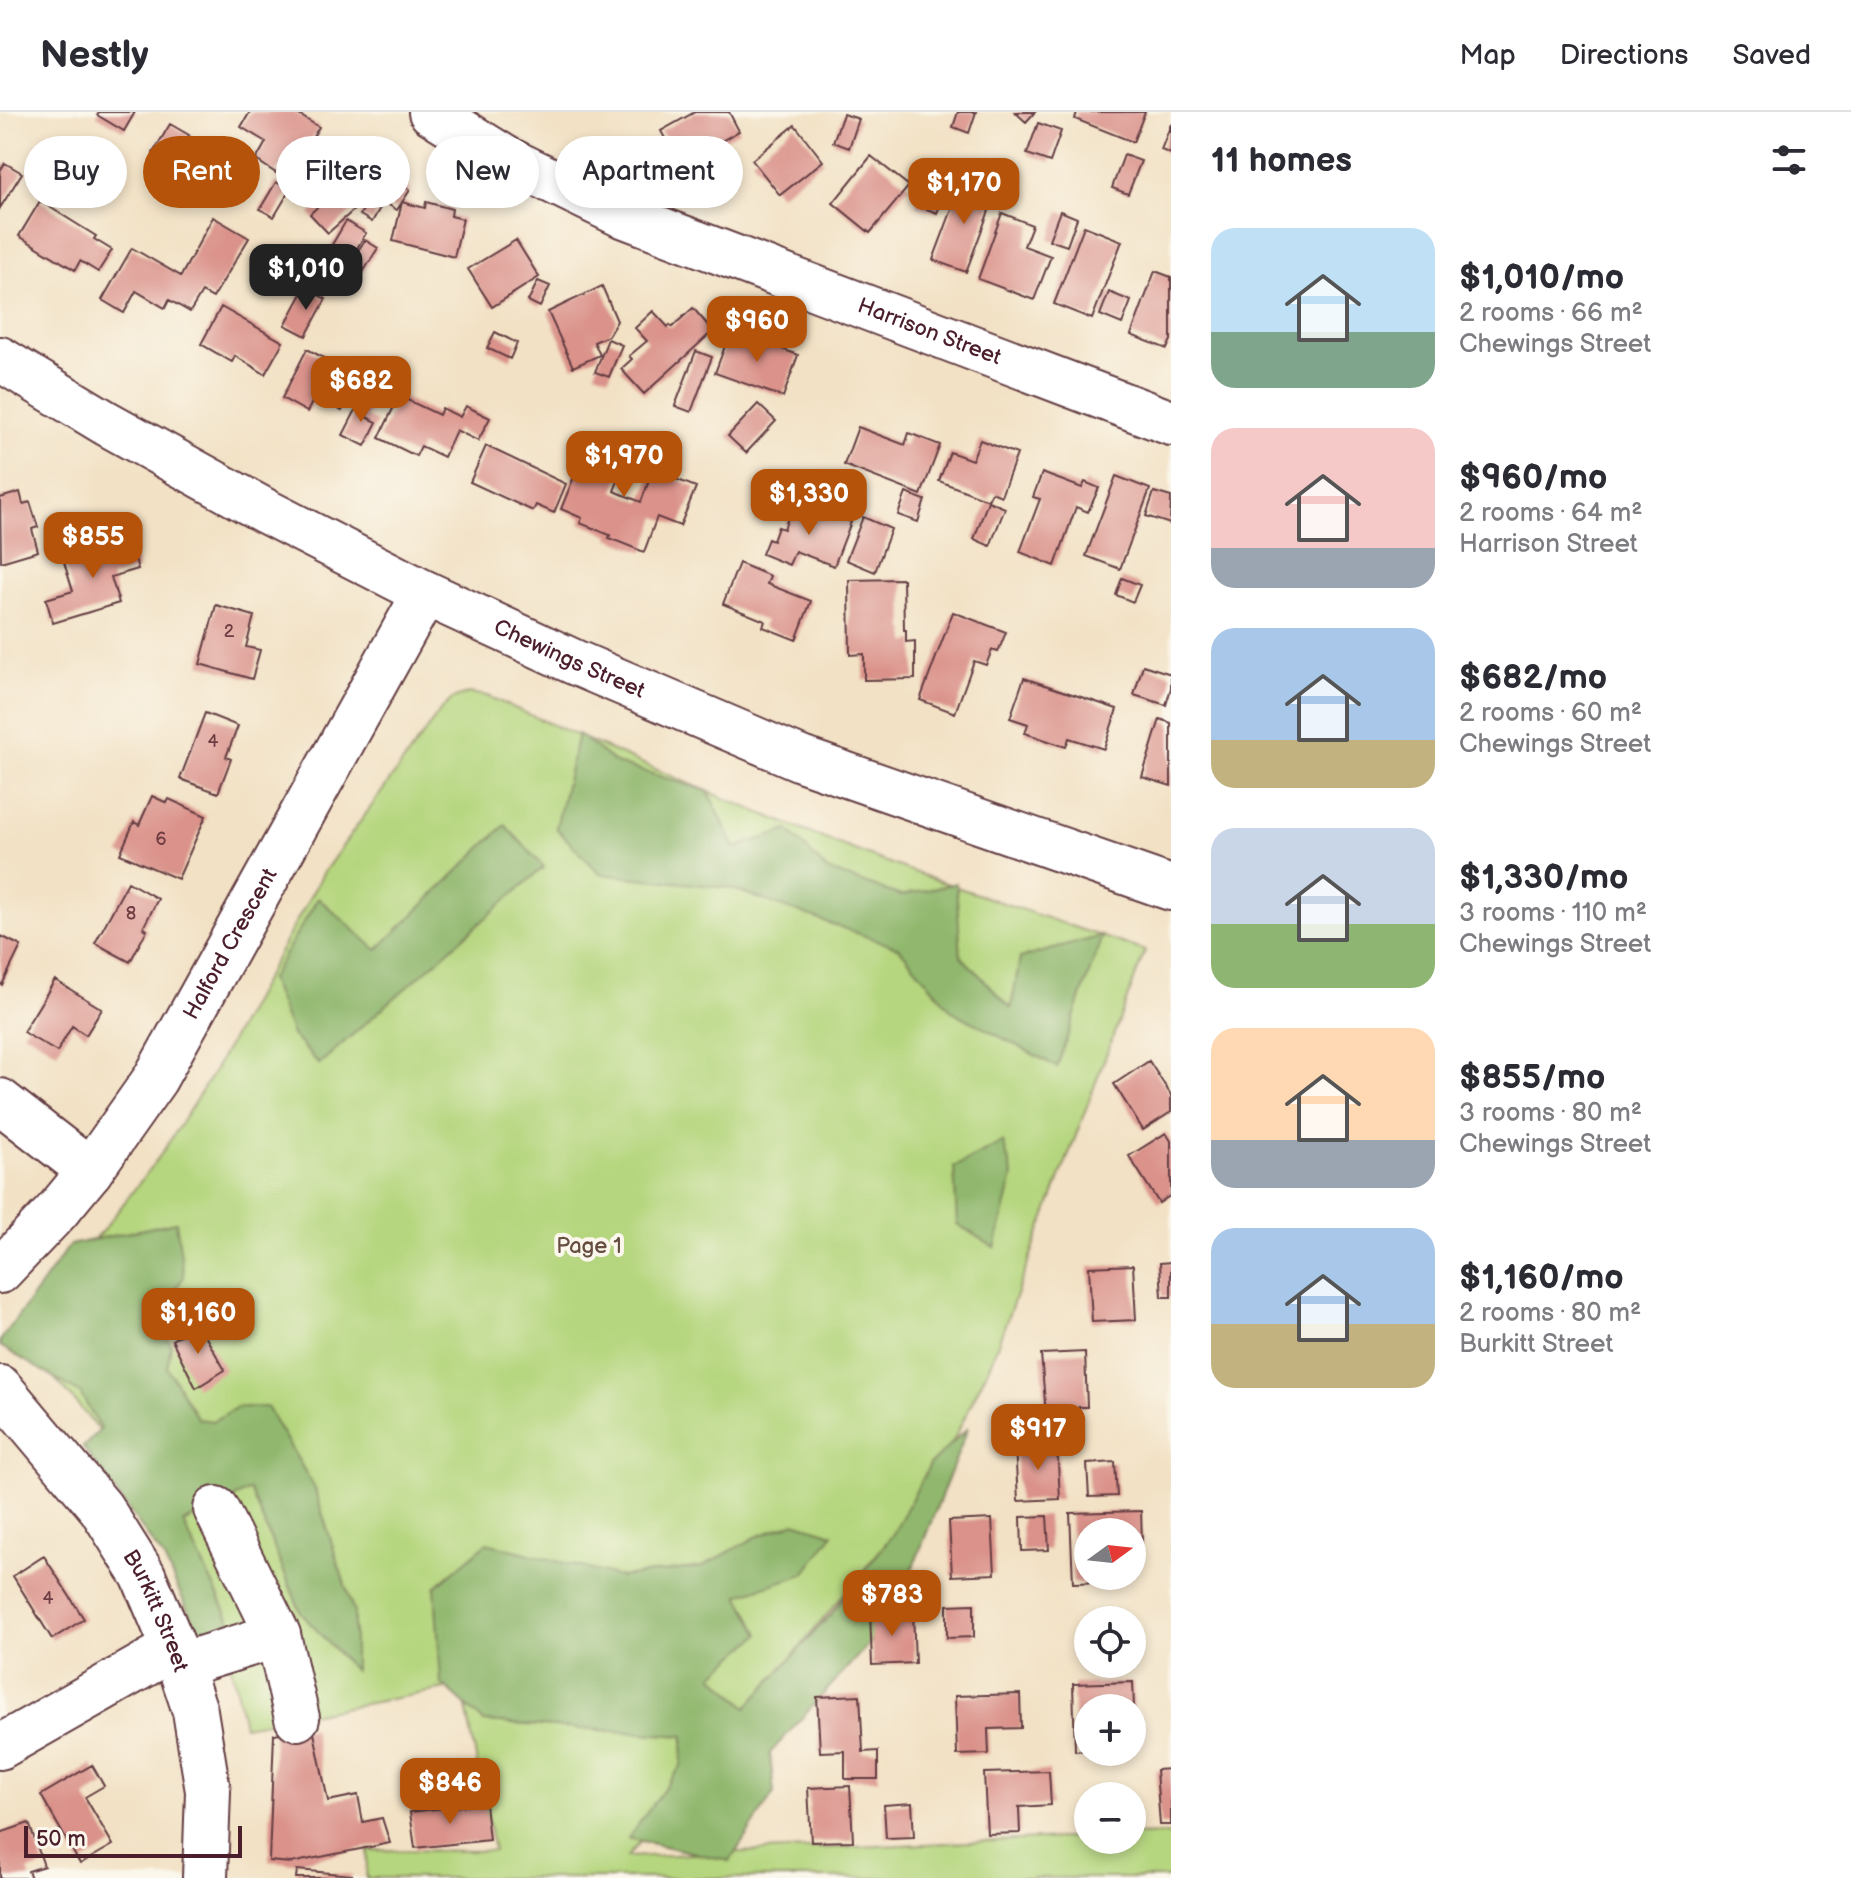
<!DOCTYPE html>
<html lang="en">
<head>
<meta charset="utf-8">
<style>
	body { margin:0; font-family:"Balsamiq Sans",sans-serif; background:#f2f2f3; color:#2b2b33; height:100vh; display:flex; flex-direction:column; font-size:30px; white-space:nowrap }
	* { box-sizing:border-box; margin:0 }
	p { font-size:26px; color:#7c7c81 }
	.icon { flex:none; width:44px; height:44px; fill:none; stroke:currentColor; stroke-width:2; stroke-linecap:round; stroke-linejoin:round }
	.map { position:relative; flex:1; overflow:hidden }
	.panel { display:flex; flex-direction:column; background:#fff; width:680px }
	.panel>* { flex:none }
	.guide { position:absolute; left:24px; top:24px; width:760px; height:72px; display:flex; gap:16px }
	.needle { width:52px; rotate:75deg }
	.tools { position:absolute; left:1074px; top:1406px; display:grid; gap:16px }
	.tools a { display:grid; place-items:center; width:72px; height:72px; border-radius:50%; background:#fff; box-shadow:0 4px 12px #0003; font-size:40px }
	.scale { position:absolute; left:24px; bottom:20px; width:218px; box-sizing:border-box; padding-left:8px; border:4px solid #4a1f2b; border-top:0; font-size:22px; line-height:28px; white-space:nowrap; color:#4a1f2b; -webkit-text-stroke:6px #fbf7ec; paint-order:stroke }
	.price { position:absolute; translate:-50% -68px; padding:0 18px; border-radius:16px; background:#b45309; color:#fff; font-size:26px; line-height:52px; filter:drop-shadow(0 2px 4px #0008) }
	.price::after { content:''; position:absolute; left:50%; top:48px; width:24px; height:18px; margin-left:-12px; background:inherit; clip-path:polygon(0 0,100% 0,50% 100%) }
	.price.selected { background:#222; color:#fff }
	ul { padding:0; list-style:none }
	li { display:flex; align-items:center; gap:24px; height:200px; padding:0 40px }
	li span { display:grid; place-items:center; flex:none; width:224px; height:160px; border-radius:24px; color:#555 }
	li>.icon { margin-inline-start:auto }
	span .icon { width:96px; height:96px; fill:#fffc; stroke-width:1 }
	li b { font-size:34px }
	h2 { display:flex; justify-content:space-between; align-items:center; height:96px; padding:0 40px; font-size:34px }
	.tag { padding:0 28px; border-radius:36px; background:#fff; box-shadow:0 4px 12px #0003; font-size:28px; line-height:72px }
	.tag.selected { background:#b45309; color:#fff }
	header { display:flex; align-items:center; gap:48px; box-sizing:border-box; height:112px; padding:0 40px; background:#fff; border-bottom:2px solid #e1e1e2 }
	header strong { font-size:38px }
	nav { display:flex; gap:44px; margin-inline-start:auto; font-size:28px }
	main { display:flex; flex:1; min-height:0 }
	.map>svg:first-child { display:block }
</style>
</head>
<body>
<header>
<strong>Nestly</strong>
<nav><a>Map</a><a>Directions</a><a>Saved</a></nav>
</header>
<main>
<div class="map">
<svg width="1171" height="1766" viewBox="0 0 1171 1766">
	<rect width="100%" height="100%" fill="#fbf7ec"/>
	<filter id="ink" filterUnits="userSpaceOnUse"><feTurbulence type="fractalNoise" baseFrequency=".0125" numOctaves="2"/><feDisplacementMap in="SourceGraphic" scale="16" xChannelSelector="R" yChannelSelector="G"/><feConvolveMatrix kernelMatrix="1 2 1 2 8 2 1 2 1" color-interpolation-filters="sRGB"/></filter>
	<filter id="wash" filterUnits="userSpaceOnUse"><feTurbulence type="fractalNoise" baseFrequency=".006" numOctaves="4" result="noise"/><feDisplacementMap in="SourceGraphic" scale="32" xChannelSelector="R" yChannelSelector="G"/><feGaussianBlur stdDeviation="1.8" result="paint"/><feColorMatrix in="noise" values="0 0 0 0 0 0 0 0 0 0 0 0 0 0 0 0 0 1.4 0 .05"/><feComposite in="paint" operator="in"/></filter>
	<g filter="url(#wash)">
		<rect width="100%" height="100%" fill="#f2e1c4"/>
		<path fill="#b5d67e" stroke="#807a54" stroke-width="2" d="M469 581 487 584C591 630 695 675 800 717 913 762 1029 800 1145 839L991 1250 949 1338 895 1420 627 1745 1088 1725V1728H1132V1723L1171 1722V1766H366L368 1738 494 1739 462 1574 244 1614 233 1562 216 1511 126 1349 22 1228 19 1210 104 1117 162 1041 213 961 323 761 441 598 452 587Z"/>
		<path fill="#90b76d" stroke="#6d6b4c" stroke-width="2" d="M578 622 616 651 708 679 735 736 788 718 827 758 901 784 956 771 961 844 1011 896 1020 846 1102 824 1057 955 952 899 899 836 730 776 600 762 556 716Z
			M505 713 544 755 319 952 292 923 270 867 318 786 377 838Z
			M1003 1030 1013 1064 995 1136 957 1112 954 1055Z
			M176 1110 184 1165 156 1203 171 1234 167 1255 198 1307 213 1309 237 1295H267L314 1375 354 1501V1559L301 1501 250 1378 183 1411 235 1518 201 1526 164 1447 83 1335 101 1317 80 1281 0 1234V1229L70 1133Z
			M968 1316 894 1504 770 1641 774 1681 730 1749 628 1726 681 1654 684 1624 484 1610 441 1571 435 1475 487 1431 620 1465 702 1455 756 1425 795 1410 833 1422 804 1462 739 1483 760 1522 713 1563 747 1595 830 1503 893 1422 930 1352Z"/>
		<g id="blocks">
			<path fill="#da928a" d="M99 0H135L124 19 97 3Z
				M250 0H294L319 15 290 62 279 56 276 61 256 48 266 30 241 15Z
				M695 0H729L739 19 700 41 698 38 693 41 692 39 676 47 661 19Z
				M958 0H976L969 21 953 15Z
				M1015 0H1035L1026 10Z
				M1077 0H1145L1133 30 1075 7Z
				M843 2 859 7 849 36 833 30Z
				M1038 11 1061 19 1050 50 1027 42Z
				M170 12 189 23 171 52 153 41Z
				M1171 12V42L1161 38Z
				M795 13 823 49 780 83 752 48Z
				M191 25 214 39 199 65 175 50Z
				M344 31 382 73 328 121 310 102 332 81 312 59Z
				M1124 43 1141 49 1128 82 1112 76Z
				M871 44 909 74 870 121 833 91Z
				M5 51 22 61 0 96V59Z
				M963 68 996 80 966 160 933 148Z
				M276 70 290 78 274 105 260 97Z
				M924 70 946 79 937 101 916 93Z
				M401 72 410 78 397 98 387 92Z
				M372 82 384 89 372 110 360 103Z
				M40 89 96 124 94 127 112 138 98 160 80 149 75 158 19 124Z
				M402 90 425 96 426 90 452 97 451 104 463 107 454 145 393 129Z
				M1060 99 1077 106 1067 134 1049 128Z
				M1002 101 1032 113 1024 134 1051 144 1034 188 978 167Z
				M213 105 249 126 213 186 202 180 190 200 169 188 165 196 136 179 124 201 102 188 132 136 181 164Z
				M346 109 366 121 341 163 321 151Z
				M1084 114 1122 129 1092 207 1054 192Z
				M365 128 378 136 363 160 350 151Z
				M516 128 539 165 492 195 468 157Z
				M1155 159 1171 165V228L1167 237 1131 223Z
				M538 169 550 174 540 195 528 189Z
				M602 174 617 209 608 224 594 230 600 243 573 255 548 200Z
				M305 176 326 187 306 224 285 213Z
				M1109 180 1131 189 1122 212 1100 203Z
				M221 195 283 230 265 262 235 244 232 250 201 232Z
				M693 196 713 219 644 282 621 257 632 247 629 244 647 229 635 216 653 199 668 215 670 213 672 215Z
				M731 218 798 243 783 285 715 261Z
				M495 220 517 231 510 247 487 236Z
				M608 227 622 233 609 265 595 260Z
				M307 237 360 265 342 299 315 285 307 300 282 286Z
				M696 239 712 245 691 300 675 294Z
				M399 284 439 303 442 296 460 305 466 294 490 306 478 329 456 318 444 345 421 334 416 344 379 326Z
				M362 286 373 292 366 305 377 310 365 334 343 323Z
				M758 292 776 309 746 341 728 324Z
				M858 315 905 333 909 321 940 333 921 383 844 353Z
				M597 328 629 341 614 379 641 390 653 358 696 375 680 414 657 405 644 440 609 426 610 423 580 411 582 406 561 397 582 345 589 348Z
				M980 328 1017 342 1001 384 992 380 988 388 939 369 950 340 972 348Z
				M486 334 566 372 554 401 536 393 533 399 470 370Z
				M1042 361 1082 376 1085 370 1099 376 1088 400 1076 395 1055 454 1020 440 1040 387 1033 385Z
				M1116 364 1150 377 1120 457 1086 444Z
				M20 380 23 392 30 390 38 415 32 417 38 439 1 450 0 386Z
				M1154 380 1171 385 1170 412 1146 404Z
				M906 381 925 388 918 410 898 403Z
				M988 389 1005 396 990 434 974 427Z
				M805 393 851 410 834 454 795 439 789 453 762 442 768 427 773 429 778 415 784 417 789 403 799 408Z
				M863 405 891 417 875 460 846 448Z
				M129 427 138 457 111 465 119 491 53 511 46 487 73 479 63 447Z
				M739 451 770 464 767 472 811 489 796 528 763 515 765 509 723 492Z
				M1122 466 1140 473 1133 490 1116 483Z
				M903 467 904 518H906V530L915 529V567L864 568V542L850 543 849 468Z
				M216 493 254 504 246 535 260 538 252 567 200 552Z
				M953 500 1006 520 998 540 992 538 986 553 974 549 955 601 920 588Z
				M1143 553 1171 562V576L1166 593 1134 583Z
				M1024 566 1117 597 1104 637 1069 626 1066 635 1025 621 1028 612 1010 606Z
				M205 601 238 614 226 645 231 647 218 681 180 667Z
				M1160 607 1171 611V674L1142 665Z
				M152 684 167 691 169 687 206 704 178 767 120 742 134 710 139 713Z
				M128 770 158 787 143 816 147 818 130 850 95 831Z
				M1 824 21 834 2 873 0 872Z
				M55 868 102 897 86 923 72 914 57 940 23 920Z
				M1149 949 1171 983V1000L1143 1018 1114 972Z
				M1166 1021 1171 1029V1083L1159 1091 1129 1044Z
				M1171 1150V1185H1162L1160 1151Z
				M1133 1153 1136 1208 1092 1210 1089 1155Z
				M198 1212 225 1258 196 1276 172 1228Z
				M1085 1240 1087 1295H1079L1081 1326 1048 1327 1041 1242Z
				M1057 1332 1060 1387 1018 1389 1015 1334Z
				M1115 1350 1117 1384 1089 1385 1087 1352Z
				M1141 1399 1142 1430 1132 1431V1420H1088V1464H1108L1109 1470 1073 1471 1070 1401Z
				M1047 1404 1049 1438 1022 1439 1021 1405Z
				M992 1407 995 1462 952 1464 949 1409Z
				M44 1444 84 1507 52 1527 13 1464Z
				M974 1492V1525L947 1526V1493Z
				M913 1498 915 1551 872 1553 870 1500Z
				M1133 1570 1134 1596H1088V1638L1075 1639 1073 1572Z
				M1020 1582 1021 1616 988 1617 989 1642 957 1643 955 1584Z
				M860 1583 863 1640 878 1639V1667H845V1639L820 1640 817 1585Z
				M313 1616 328 1689 358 1683 363 1710 382 1706 390 1731 291 1751 269 1749 274 1622Z
				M92 1653 104 1674 85 1685 113 1733 80 1752 41 1683Z
				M1171 1657V1713H1160L1156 1658Z
				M1049 1659 1051 1693 1019 1695 1020 1721 987 1722 984 1661Z
				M850 1674 853 1729 811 1730 808 1676Z
				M485 1691 489 1728 415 1736 410 1700Z
				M912 1691 914 1725 886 1726 884 1693Z
				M29 1711 44 1754 28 1759 31 1766H0V1721Z
				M297 1758 352 1763 351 1766H296Z"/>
		</g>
	</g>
	<g filter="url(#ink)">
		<use href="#blocks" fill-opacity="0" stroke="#633c42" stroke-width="2"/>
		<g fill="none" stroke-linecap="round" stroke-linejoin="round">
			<g stroke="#633c42" stroke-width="48">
				<g id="minor">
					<path id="s1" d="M431 0 505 46 620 102 1171 311"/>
					<path id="s2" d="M0 247 106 311 265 399 425 481 574 550 801 647 1171 776"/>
					<path d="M0 989 90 1059"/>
					<path id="s3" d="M0 1159 57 1099 90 1059 155 967 425 481"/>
					<path id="s4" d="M0 1276 101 1396 143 1463 174 1536 195 1599 208 1679 205 1766"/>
					<path d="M216 1397 278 1523 297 1606"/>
					<path d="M181 1553 278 1523"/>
					<path d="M0 1635 174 1536"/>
				</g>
			</g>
			<use href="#minor" stroke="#fff" stroke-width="44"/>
		</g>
	</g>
	<g text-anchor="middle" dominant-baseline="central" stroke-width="8" stroke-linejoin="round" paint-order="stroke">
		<g font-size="18" fill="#6e3c43">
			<text x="229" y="519">2</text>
			<text x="213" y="629">4</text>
			<text x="161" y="727">6</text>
			<text x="131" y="801">8</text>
			<text x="48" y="1486">4</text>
		</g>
		<g font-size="22" fill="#4a1f2b" stroke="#fbf7ec">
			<text stroke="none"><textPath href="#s1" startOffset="546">Harrison Street</textPath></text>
			<text stroke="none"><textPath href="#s2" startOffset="644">Chewings Street</textPath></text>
			<text stroke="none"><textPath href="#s3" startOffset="402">Halford Crescent</textPath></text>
			<text stroke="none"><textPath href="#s4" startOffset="274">Burkitt Street</textPath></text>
		</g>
		<g font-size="22" fill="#654d40" stroke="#fbf7ec">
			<text x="589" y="1134">Page 1</text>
		</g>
	</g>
</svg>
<div class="tools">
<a><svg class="needle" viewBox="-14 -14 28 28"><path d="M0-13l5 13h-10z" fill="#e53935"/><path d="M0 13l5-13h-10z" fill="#7c7c81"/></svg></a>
<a><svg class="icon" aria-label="locate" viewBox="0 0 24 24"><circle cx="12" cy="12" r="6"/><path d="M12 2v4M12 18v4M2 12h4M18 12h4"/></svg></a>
<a>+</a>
<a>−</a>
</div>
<div class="scale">50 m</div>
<b class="price" style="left:964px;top:114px">$1,170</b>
<b class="price selected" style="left:306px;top:200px">$1,010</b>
<b class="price" style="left:757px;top:252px">$960</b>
<b class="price" style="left:361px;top:312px">$682</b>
<b class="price" style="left:624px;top:387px">$1,970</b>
<b class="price" style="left:809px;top:425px">$1,330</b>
<b class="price" style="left:93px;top:468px">$855</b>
<b class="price" style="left:198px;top:1244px">$1,160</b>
<b class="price" style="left:1038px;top:1360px">$917</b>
<b class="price" style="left:892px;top:1526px">$783</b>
<b class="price" style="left:450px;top:1714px">$846</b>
<div class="guide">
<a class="tag">Buy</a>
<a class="tag selected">Rent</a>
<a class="tag">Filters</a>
<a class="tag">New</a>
<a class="tag">Apartment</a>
</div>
</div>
<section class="panel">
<h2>11 homes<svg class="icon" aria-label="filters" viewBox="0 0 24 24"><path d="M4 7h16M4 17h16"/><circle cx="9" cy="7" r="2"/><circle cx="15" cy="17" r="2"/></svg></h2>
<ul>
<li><span style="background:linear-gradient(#bfe0f5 65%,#7fa58c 0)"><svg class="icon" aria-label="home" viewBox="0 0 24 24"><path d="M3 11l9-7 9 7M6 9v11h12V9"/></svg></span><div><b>$1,010/mo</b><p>2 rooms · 66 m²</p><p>Chewings Street</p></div></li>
<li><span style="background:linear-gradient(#f6c9c9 75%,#9aa5b1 0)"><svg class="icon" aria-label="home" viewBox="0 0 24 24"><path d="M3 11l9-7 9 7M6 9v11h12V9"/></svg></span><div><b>$960/mo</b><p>2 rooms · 64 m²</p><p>Harrison Street</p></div></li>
<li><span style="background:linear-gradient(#a9c7e8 70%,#c2b280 0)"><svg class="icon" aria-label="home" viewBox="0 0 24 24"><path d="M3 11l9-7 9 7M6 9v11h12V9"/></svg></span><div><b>$682/mo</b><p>2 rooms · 60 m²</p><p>Chewings Street</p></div></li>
<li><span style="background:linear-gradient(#c9d6e8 60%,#8fb573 0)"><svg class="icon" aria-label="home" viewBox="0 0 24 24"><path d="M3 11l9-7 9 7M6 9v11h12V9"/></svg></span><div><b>$1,330/mo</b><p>3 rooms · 110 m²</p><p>Chewings Street</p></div></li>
<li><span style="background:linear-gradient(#ffd9b3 70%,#9aa5b1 0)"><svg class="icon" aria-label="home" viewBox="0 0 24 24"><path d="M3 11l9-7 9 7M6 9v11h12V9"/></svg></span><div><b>$855/mo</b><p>3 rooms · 80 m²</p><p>Chewings Street</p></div></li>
<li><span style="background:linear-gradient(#a9c7e8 60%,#c2b280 0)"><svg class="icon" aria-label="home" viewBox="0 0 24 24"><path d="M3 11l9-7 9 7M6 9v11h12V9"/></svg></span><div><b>$1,160/mo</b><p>2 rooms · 80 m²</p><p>Burkitt Street</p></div></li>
</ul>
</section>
</main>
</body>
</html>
